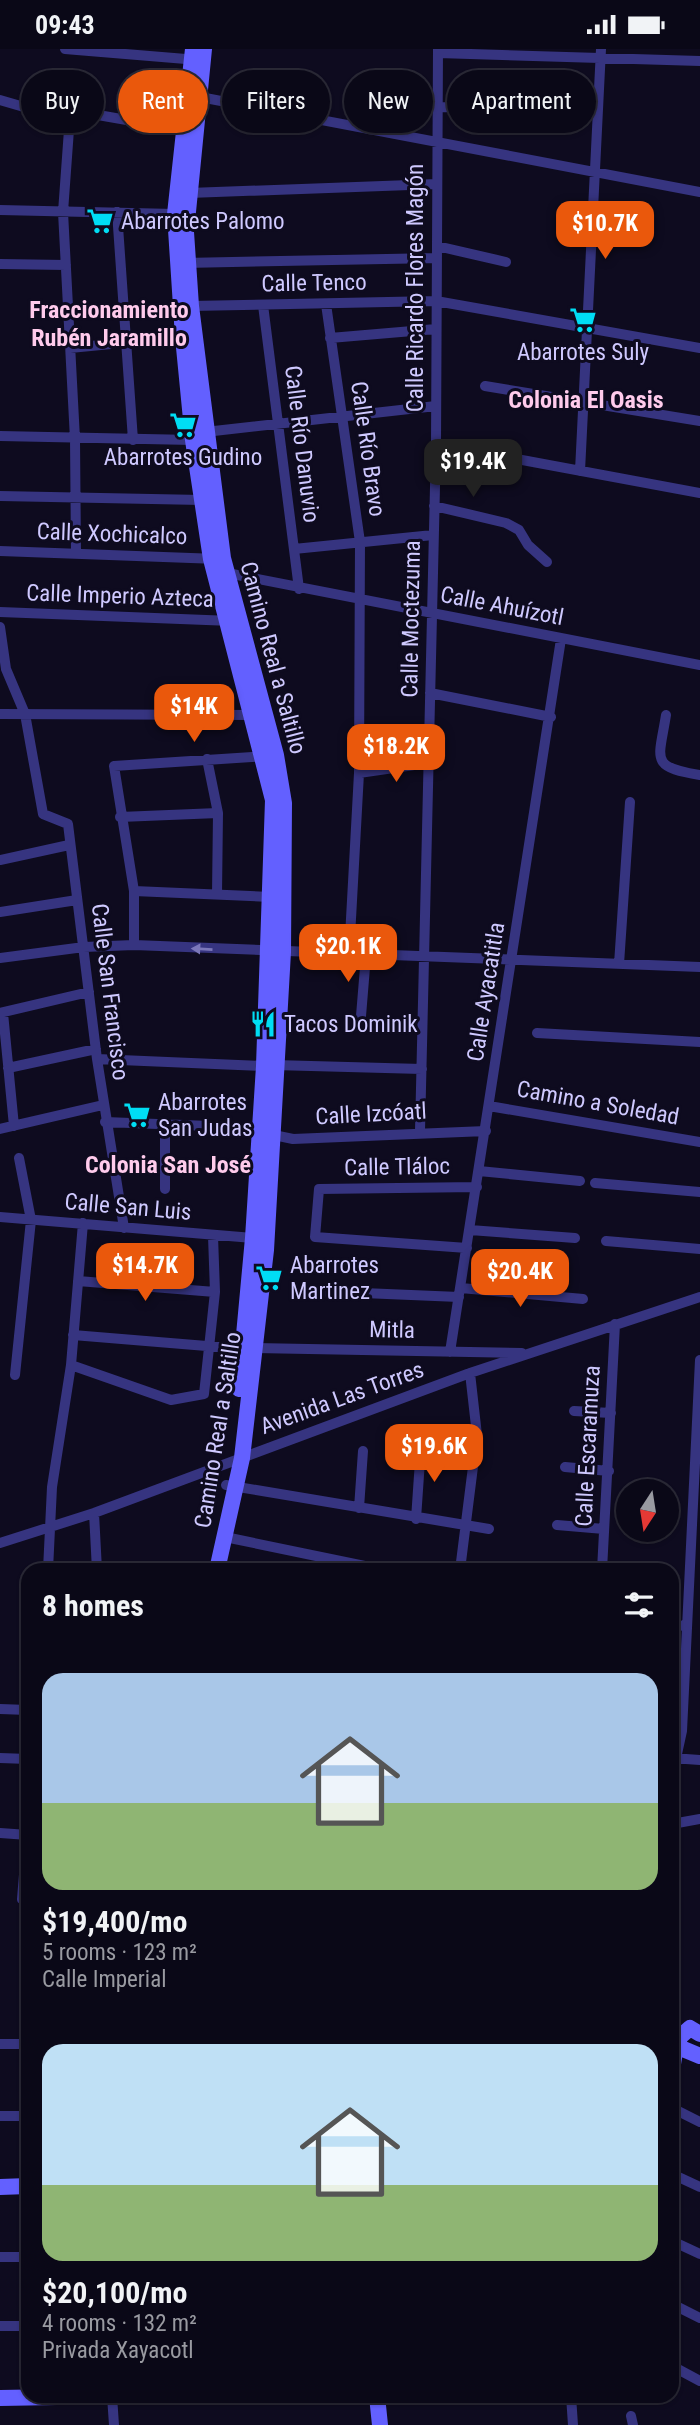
<!DOCTYPE html>
<html lang="en">
<head>
<meta charset="utf-8">
<style>
	body { margin:0; font-family:"Roboto Condensed",sans-serif; background:#131120; color:#f1f3f6; height:100vh; display:flex; flex-direction:column; font-size:26px; white-space:nowrap }
	* { box-sizing:border-box; margin:0 }
	p { font-size:23px; color:#999aa1 }
	.icon { flex:none; width:38px; height:38px; fill:none; stroke:currentColor; stroke-width:2; stroke-linecap:round; stroke-linejoin:round }
	.map { position:relative; flex:1; overflow:hidden }
	.panel { position:absolute; left:21px; top:1514px; width:658px; height:840px; display:flex; flex-direction:column; background:#0a0817; border-radius:21px; box-shadow:0 2px 5px #0004,0 0 0 2px #2a2936 }
	.panel>* { flex:none }
	.hud { position:absolute; left:21px; top:21px; width:658px; height:63px; display:flex; gap:14px }
	.needle { width:46px; rotate:192deg }
	.fabs { position:absolute; left:616px; top:1430px; display:grid; gap:14px }
	.fabs a { display:grid; place-items:center; width:63px; height:63px; border-radius:50%; background:#0a0817; box-shadow:0 2px 5px #0004,0 0 0 2px #2a2936; font-size:35px }
	.price { position:absolute; translate:-50% -60px; padding:0 16px; border-radius:14px; background:#ea580c; color:#fff; font-size:23px; line-height:46px; filter:drop-shadow(0 2px 4px #0008) }
	.price::after { content:''; position:absolute; left:50%; top:42px; width:21px; height:16px; margin-left:-10px; background:inherit; clip-path:polygon(0 0,100% 0,50% 100%) }
	.price.selected { background:#222; color:#fff }
	ul { padding:0; list-style:none }
	li { display:grid; align-content:center; gap:14px; height:371px; padding:0 21px }
	li span { display:grid; place-items:center; height:217px; border-radius:21px; color:#555 }
	li>.icon { margin-inline-start:auto }
	span .icon { width:126px; height:126px; fill:#fffc; stroke-width:1 }
	li b { font-size:30px }
	h2 { display:flex; justify-content:space-between; align-items:center; height:84px; padding:0 21px; font-size:30px }
	.pill { padding:0 24px; border-radius:32px; background:#0a0817; box-shadow:0 2px 5px #0004,0 0 0 2px #2a2936; font-size:24px; line-height:63px }
	.pill.selected { background:#ea580c; color:#fff }
	.status { display:flex; justify-content:space-between; align-items:center; height:49px; padding:0 35px; background:#0a0817; direction:ltr }
	.status svg { height:19px; fill:currentColor }
	.map>svg:first-child { display:block }
</style>
</head>
<body>
<div class="status"><b>09:43</b><svg viewBox="0 0 49 12"><path d="M0 12V9h3v3zM5 12V6h3v6zM10 12V3h3v9zM15 12V0h3v12zM26 1h20v11H26zM47 4h2v5h-2z"/></svg></div>
<div class="map">
<svg width="700" height="2376" viewBox="0 0 700 2376">
	<rect width="100%" height="100%" fill="#0e0b1f"/>
	<g fill="none" stroke-linecap="round" stroke-linejoin="round">
		<path stroke="#363480" stroke-width="10" d="M65 0 198 11
			M438 4 700 12
			M200 48 700 143
			M0 51 55 67 98 66 184 81
			M437 58 510 59
			M70 67 63 163 75 390 76 505
			M189 144 437 135
			M0 161 175 165
			M117 163 133 391
			M437 197 506 213
			M184 214 437 209
			M0 215 66 216
			M326 255 360 493 359 724 349 906
			M263 256 299 540
			M191 257 436 252 700 299
			M330 289 436 280
			M70 299 183 288
			M485 337 700 372
			M0 387 193 391 205 383 436 357
			M436 395 700 444
			M580 422 601 0
			M0 447 202 451
			M434 457 506 474 519 481 528 496 547 513
			M294 500 433 486
			M0 502 218 510
			M222 523 700 616
			M0 563 232 572
			M0 578 6 620 25 665 43 765 68 775 97 1010 124 1179
			M430 644 551 668
			M0 665 252 666
			M666 666C659 711 649 718 700 726
			M207 710 218 764 217 845
			M359 724 428 714
			M120 768 218 764
			M0 811 69 796
			M134 842 271 848
			M0 863 77 851
			M134 896V842L114 717 267 707
			M0 909 84 898 134 896 700 918
			M619 915 630 753
			M0 964 89 943
			M3 964 14 1077
			M361 967 366 906
			M537 984 700 993
			M97 1010 264 1017
			M274 1016 422 1020
			M8 1019 96 1000
			M489 1057 700 1093
			M105 1073 236 1078 293 1090 486 1082
			M0 1080 103 1056
			M420 1082 436 395 438 0
			M479 1122 580 1132
			M595 1134 700 1143
			M165 1140V1073
			M0 1168 253 1189
			M470 1181 575 1189
			M606 1192 700 1200
			M467 1199 315 1188 319 1140 477 1138
			M78 1232 215 1243
			M461 1239 583 1250
			M315 1242 459 1248
			M73 1286 243 1300
			M255 1299 522 1304
			M450 1303 561 590
			M71 1316 171 1351 204 1345 215 1243 213 1187
			M15 1326 31 1171 19 1109
			M574 1362 611 1364
			M565 1418 609 1422
			M226 1436 489 1480
			M359 1459 363 1402
			M94 1464 97 1521
			M416 1470 421 1397
			M557 1476 604 1480
			M225 1488 384 1521
			M0 1494 94 1464 470 1324 700 1248
			M48 1521 52 1438 71 1316 83 1174
			M460 1521 477 1386 470 1324
			M602 1521 615 1275
			M672 1576 687 1577
			M0 1660 28 1661
			M0 1709 28 1710
			M672 1709 700 1711
			M672 1728 682 1682 700 1311
			M672 1775 700 1770
			M28 1777 22 1850 28 1851
			M0 1784 28 1786
			M0 1995H28
			M672 2059 700 2073
			M0 2067H28
			M672 2125 700 2138
			M672 2192 700 2205
			M0 2208H28
			M672 2255 700 2269
			M0 2277H28
			M672 2317 700 2332
			M112 2347 114 2376
			M388 2347H430
			M571 2347 573 2376
			M631 2367 633 2376"/>
		<path stroke="#6360ff" stroke-width="16" d="M193 0 175 165 183 288 193 391 211 510 273 751 264 1017 253 1189 239 1340
			M204 0 186 183 191 257 223 509 276 706 284 754 283 903 266 1201 242 1409 217 1521
			M676 1997 700 2007
			M672 2021 676 1997 681 1987 690 1979 700 1985
			M0 2138 28 2137
			M377 2347 380 2376
			M0 2349 113 2347"/>
	</g>
	<defs><path id="oneway-solid" d="M-6-.8H1V-3.2L6.5 0L1 3.2V.8H-6Z" transform="scale(1.75)"/></defs>
	<use fill="#7b77b9" href="#oneway-solid" transform="translate(202 900) rotate(-177)"/>
	<defs>
		<g id="supermarket-bare" transform="scale(2.1)"><path d="M-6-5.5h2.5l.6 2H6L4.5 2H-2.5L-4.4-4H-6ZM-1.5 3.2a1.3 1.3 0 1 0 .1 0ZM3 3.2a1.3 1.3 0 1 0 .1 0Z" fill="#00ddf4" stroke="#0e0b1f" stroke-width="2.5" paint-order="stroke"/></g>
		<g id="restaurant-bare" transform="scale(2.1)"><path d="M-5-6h1v4h1v-4h1v4h1v-4h1v5L-1.5 .5V6h-2V.5L-5-1ZM5-6V6H3V1.5H1.5Q1.5-4 5-6Z" fill="#00ddf4" stroke="#0e0b1f" stroke-width="2.5" paint-order="stroke"/></g>
	</defs>
	<g fill-rule="evenodd">
		<use href="#supermarket-bare" x="100" y="172"/>
		<use href="#supermarket-bare" x="583" y="271"/>
		<use href="#supermarket-bare" x="183" y="376"/>
		<use href="#restaurant-bare" x="263" y="975"/>
		<use href="#supermarket-bare" x="137" y="1066"/>
		<use href="#supermarket-bare" x="269" y="1229"/>
	</g>
	<g text-anchor="middle" dominant-baseline="central" stroke-width="6" stroke-linejoin="round" paint-order="stroke">
		<g font-size="23" fill="#cfc9ff" stroke="#0e0b1f" text-anchor="start">
			<text x="121" y="172">Abarrotes Palomo</text>
			<text x="583" y="303" text-anchor="middle">Abarrotes Suly</text>
			<text x="183" y="408" text-anchor="middle">Abarrotes Gudino</text>
			<text x="284" y="975">Tacos Dominik</text>
			<text x="158" y="1053">Abarrotes<tspan x="158" dy="26">San Judas</tspan></text>
			<text x="290" y="1216">Abarrotes<tspan x="290" dy="26">Martinez</tspan></text>
		</g>
		<g font-size="23" fill="#cfc9ff" stroke="#0e0b1f">
			<text transform="translate(314 234) rotate(-1)">Calle Tenco</text>
			<text transform="translate(415 239) rotate(-90)">Calle Ricardo Flores Magón</text>
			<text transform="translate(302 395) rotate(83)">Calle Río Danuvio</text>
			<text transform="translate(368 400) rotate(82)">Calle Río Bravo</text>
			<text transform="translate(112 485) rotate(2)">Calle Xochicalco</text>
			<text transform="translate(120 547) rotate(2)">Calle Imperio Azteca</text>
			<text transform="translate(502 557) rotate(11)">Calle Ahuízotl</text>
			<text transform="translate(411 570) rotate(-89)">Calle Moctezuma</text>
			<text transform="translate(273 609) rotate(75)">Camino Real a Saltillo</text>
			<text transform="translate(110 943) rotate(83)">Calle San Francisco</text>
			<text transform="translate(486 943) rotate(-81)">Calle Ayacatitla</text>
			<text transform="translate(598 1054) rotate(10)">Camino a Soledad</text>
			<text transform="translate(371 1065) rotate(-3)">Calle Izcóatl</text>
			<text transform="translate(397 1118) rotate(-1)">Calle Tláloc</text>
			<text transform="translate(128 1158) rotate(5)">Calle San Luis</text>
			<text transform="translate(392 1281) rotate(1)">Mitla</text>
			<text transform="translate(342 1349) rotate(-20)">Avenida Las Torres</text>
			<text transform="translate(218 1381) rotate(-81)">Camino Real a Saltillo</text>
			<text transform="translate(588 1397) rotate(-87)">Calle Escaramuza</text>
		</g>
		<g font-size="24" font-weight="bold" fill="#ffcbec" stroke="#0e0b1f">
			<text x="109" y="261">Fraccionamiento<tspan x="109" dy="28">Rubén Jaramillo</tspan></text>
			<text x="586" y="351">Colonia El Oasis</text>
			<text x="168" y="1116">Colonia San José</text>
		</g>
	</g>
</svg>
<div class="fabs">
<a><svg class="needle" viewBox="-14 -14 28 28"><path d="M0-13l5 13h-10z" fill="#e53935"/><path d="M0 13l5-13h-10z" fill="#999aa1"/></svg></a>
</div>
<b class="price" style="left:605px;top:212px">$10.7K</b>
<b class="price selected" style="left:473px;top:450px">$19.4K</b>
<b class="price" style="left:194px;top:695px">$14K</b>
<b class="price" style="left:396px;top:735px">$18.2K</b>
<b class="price" style="left:348px;top:935px">$20.1K</b>
<b class="price" style="left:145px;top:1254px">$14.7K</b>
<b class="price" style="left:520px;top:1260px">$20.4K</b>
<b class="price" style="left:434px;top:1435px">$19.6K</b>
<div class="hud">
<a class="pill">Buy</a>
<a class="pill selected">Rent</a>
<a class="pill">Filters</a>
<a class="pill">New</a>
<a class="pill">Apartment</a>
</div>
<section class="panel">
<h2>8 homes<svg class="icon" aria-label="filters" viewBox="0 0 24 24"><path d="M4 7h16M4 17h16"/><circle cx="9" cy="7" r="2"/><circle cx="15" cy="17" r="2"/></svg></h2>
<ul>
<li><span style="background:linear-gradient(#a9c7e8 60%,#8fb573 0)"><svg class="icon" aria-label="home" viewBox="0 0 24 24"><path d="M3 11l9-7 9 7M6 9v11h12V9"/></svg></span><div><b>$19,400/mo</b><p>5 rooms · 123 m²</p><p>Calle Imperial</p></div></li>
<li><span style="background:linear-gradient(#bfe0f5 65%,#8fb573 0)"><svg class="icon" aria-label="home" viewBox="0 0 24 24"><path d="M3 11l9-7 9 7M6 9v11h12V9"/></svg></span><div><b>$20,100/mo</b><p>4 rooms · 132 m²</p><p>Privada Xayacotl</p></div></li>
</ul>
</section>
</div>
</body>
</html>
